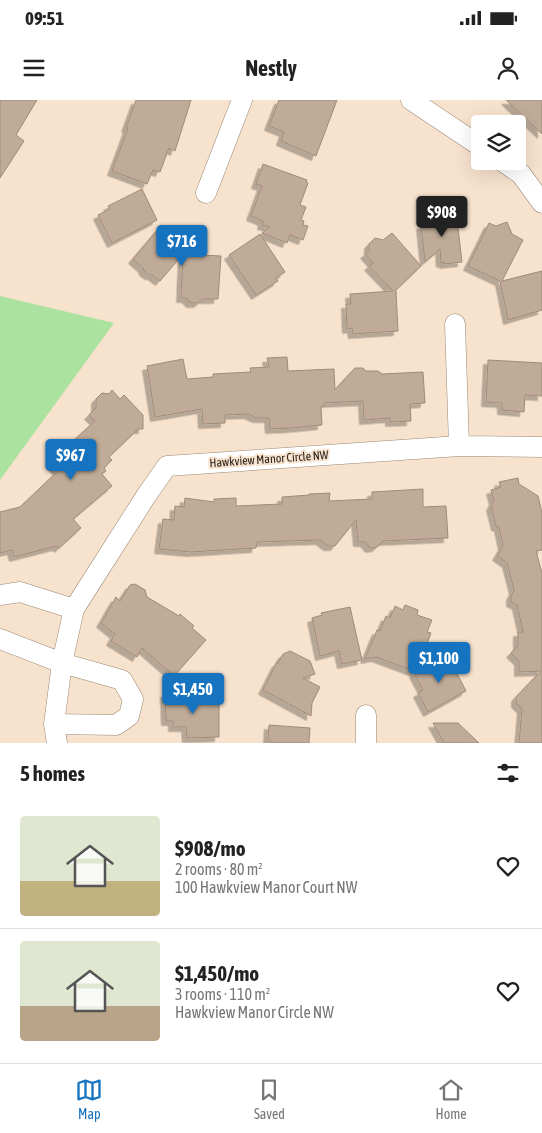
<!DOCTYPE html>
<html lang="en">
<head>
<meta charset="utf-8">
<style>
	body { margin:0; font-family:"Asap Condensed",sans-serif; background:#f6f6f6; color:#222; height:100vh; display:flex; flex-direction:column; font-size:19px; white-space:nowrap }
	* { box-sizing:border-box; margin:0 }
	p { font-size:16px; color:#767676 }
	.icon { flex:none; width:28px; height:28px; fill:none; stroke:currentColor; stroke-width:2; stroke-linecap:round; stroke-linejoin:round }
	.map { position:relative; height:643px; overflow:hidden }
	.drawer { display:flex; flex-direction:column; background:#fff; flex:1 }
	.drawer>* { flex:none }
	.fabs { position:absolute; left:471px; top:15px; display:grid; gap:10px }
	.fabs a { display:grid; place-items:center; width:55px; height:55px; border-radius:5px; background:#fff; box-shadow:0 5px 20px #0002; font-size:25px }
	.price { position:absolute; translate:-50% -42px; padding:0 11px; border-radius:5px; background:#1573c0; color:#fff; font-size:16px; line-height:32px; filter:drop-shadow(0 1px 2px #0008) }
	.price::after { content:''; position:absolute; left:50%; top:30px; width:15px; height:11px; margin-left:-8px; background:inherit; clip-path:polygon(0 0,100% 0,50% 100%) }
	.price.selected { background:#222; color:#fff }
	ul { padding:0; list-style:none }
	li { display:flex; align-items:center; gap:15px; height:125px; padding:0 20px }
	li+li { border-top:1px solid #e0e0e0 }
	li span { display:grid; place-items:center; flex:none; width:140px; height:100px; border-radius:5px; color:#555 }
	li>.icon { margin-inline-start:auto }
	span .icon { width:60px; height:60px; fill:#fffc; stroke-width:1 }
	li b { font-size:21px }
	h2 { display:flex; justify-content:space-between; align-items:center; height:60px; padding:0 20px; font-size:21px }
	.status { display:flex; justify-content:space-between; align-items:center; height:35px; padding:0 25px; background:#fff; direction:ltr }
	.status svg { height:14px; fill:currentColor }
	header { display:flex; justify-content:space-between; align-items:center; height:65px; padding:0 20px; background:#fff; font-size:22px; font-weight:700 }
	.dock { display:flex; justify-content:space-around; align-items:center; height:70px; border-top:1px solid #e0e0e0; background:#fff; font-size:14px; color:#767676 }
	.dock a { display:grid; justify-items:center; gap:2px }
	.dock .selected { color:#1573c0 }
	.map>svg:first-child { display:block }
</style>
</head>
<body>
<div class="status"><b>09:51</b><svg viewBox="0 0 49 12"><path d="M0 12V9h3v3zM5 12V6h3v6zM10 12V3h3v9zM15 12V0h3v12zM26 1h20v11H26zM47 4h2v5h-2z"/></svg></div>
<header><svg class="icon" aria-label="menu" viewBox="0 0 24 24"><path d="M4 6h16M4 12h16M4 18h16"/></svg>Nestly<svg class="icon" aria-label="person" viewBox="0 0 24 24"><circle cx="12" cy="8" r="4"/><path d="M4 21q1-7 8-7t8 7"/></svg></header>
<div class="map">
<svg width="542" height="643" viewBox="0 0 542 643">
	<defs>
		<filter id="shadow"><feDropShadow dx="-4.5" dy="4.5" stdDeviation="0" flood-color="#0004"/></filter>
	</defs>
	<rect width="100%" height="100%" fill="#f7e2cd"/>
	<path fill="#abe2a0" d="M0 196 114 223 0 380Z"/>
	<path fill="#bfab97" stroke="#9f8b78" filter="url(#shadow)" d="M0 0H37L16 35 24 41 0 78Z
		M136 0H191L175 51 169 48 160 72 153 70 147 84 112 71 128 28H126Z
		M279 0H337L316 56 281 41 284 32 269 26Z
		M506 0H542V34Z
		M263 64 307 80 306 82 308 83 300 105 306 107 301 120 304 121 303 125 308 126 303 140 290 135 287 143 262 133 270 127 262 125 263 121 251 116 262 86 256 84Z
		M142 89 157 120 112 143 98 115 110 109 108 106Z
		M456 111 462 162 444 164V162L441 163 440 149 425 162 421 125 429 124 428 115Z
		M507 122 512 134 523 140 502 181 542 171V210L508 220 500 181 468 166 489 123 496 126Z
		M161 126 177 139 165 153 221 156 218 199H203L198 203H191L186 198H181L183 154 160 181 152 175H149L144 171 143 168 133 159Z
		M392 133 421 166 395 191H396L398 231 353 234 352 228 347 229 346 204H351L350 194 393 191 369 166 373 163 365 154 369 151V144L375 138 383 140Z
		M260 134 285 172 276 178 278 181 256 195 229 155Z
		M287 257 288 271 334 269 335 290 355 268H363L366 271H378L382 274 423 272 425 303 410 304 411 321 390 322V318L364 320 363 301 324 303V306L321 307 322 325 292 328 270 329 269 318H257L248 314 225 315V323L203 324 202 309 155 317 147 266 183 259 187 279 213 277V274L251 272 250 268 269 267 267 258Z
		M488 260 542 263V296L525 295 524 312 502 310V303L486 302Z
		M112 290 120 299 124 295 143 315V329H138L109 357 112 360 104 368 106 371 102 374 112 386 73 419 81 428 59 448 57 446 14 457 12 450 0 453V412L20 407 58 371 50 362 95 321 89 315 96 308V299L102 293 109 294Z
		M518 378 519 384 538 396 542 413V450L536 451 542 473V643H519L522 609 516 603V597L541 571 519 572V561L511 553 518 546V532H523L517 505 511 502V496L514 490 507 463 497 456 503 446 499 427 496 426 491 406 494 401 491 390 501 387 499 382Z
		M423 389V407L446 406 448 438 383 441 377 447 370 448 365 442H358L356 420 335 446H328L320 440 257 442 256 448 191 452 159 449 163 419 174 420 175 406 184 407 185 398 214 402V399L236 398V406L282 404V397L309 395V394L330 393 329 401 372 399V392Z
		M135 484 145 490 147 497 179 516 180 514 194 526 192 528 206 540 174 576 142 548 137 557 111 541 115 534 101 523 116 497 120 501 130 485Z
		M405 505 418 510 417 515 432 520 427 532 431 533 416 572 376 557 365 559 377 530 380 531 386 516 390 518 395 506 403 510Z
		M350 507 362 560 342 564 339 551 320 556 312 518 322 515 321 513Z
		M290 551 310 561 315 574 303 578 320 587 312 603 311 616 263 590 277 562 278 563 283 554Z
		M448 556 466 591 428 612 418 593 423 590 414 573Z
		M189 592V600L219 599V637L187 638 186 627H173V621H166L165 593Z
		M433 623H458L479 643H444Z
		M269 625 310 628 309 643H272L268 638Z"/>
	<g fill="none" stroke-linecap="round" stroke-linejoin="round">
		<g stroke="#9b8875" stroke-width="21">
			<path id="minor" d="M411 0 480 46
				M502 61 521 74 542 103
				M206 93 242 0
				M455 224 459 346
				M0 495 20 492 74 509
				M0 539 62 563 122 580 133 599 129 616 116 625 54 624
				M57 643 54 624 62 563 74 509 146 396 167 366 459 346 542 347
				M366 643V615"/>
		</g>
		<use href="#minor" stroke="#fff" stroke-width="20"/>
	</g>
	<g text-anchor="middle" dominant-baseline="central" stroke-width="4" stroke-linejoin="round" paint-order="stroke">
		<g font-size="12" fill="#2a221a" stroke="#f7e2cd">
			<text transform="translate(269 359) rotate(-4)">Hawkview Manor Circle NW</text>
		</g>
	</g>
</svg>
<div class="fabs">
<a><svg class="icon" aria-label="layers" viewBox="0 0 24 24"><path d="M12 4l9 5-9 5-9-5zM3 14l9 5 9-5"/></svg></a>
</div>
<b class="price selected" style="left:442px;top:138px">$908</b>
<b class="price" style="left:182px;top:167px">$716</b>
<b class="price" style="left:71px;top:381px">$967</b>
<b class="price" style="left:439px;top:584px">$1,100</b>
<b class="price" style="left:193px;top:615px">$1,450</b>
</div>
<section class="drawer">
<h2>5 homes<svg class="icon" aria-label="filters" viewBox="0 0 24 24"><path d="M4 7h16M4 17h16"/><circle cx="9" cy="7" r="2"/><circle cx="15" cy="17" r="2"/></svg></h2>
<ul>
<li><span style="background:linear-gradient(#dfe7d0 65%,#c2b280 0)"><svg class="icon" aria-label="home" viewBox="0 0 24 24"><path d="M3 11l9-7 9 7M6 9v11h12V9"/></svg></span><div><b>$908/mo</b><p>2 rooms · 80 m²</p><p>100 Hawkview Manor Court NW</p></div><svg class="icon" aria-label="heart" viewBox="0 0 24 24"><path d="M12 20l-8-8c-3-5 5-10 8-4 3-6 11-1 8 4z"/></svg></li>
<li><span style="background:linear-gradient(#dfe7d0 65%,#b9a48a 0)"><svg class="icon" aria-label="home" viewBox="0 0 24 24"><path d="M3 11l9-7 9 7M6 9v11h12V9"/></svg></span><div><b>$1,450/mo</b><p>3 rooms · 110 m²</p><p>Hawkview Manor Circle NW</p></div><svg class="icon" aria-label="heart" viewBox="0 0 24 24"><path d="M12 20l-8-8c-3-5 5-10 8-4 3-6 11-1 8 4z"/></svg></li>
</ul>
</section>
<nav class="dock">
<a class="selected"><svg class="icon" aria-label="map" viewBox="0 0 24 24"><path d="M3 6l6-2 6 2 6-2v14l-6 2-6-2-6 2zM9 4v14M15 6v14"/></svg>Map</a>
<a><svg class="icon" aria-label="saved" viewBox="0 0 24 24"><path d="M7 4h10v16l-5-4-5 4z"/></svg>Saved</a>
<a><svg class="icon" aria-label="home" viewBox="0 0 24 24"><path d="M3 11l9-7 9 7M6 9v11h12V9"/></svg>Home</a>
</nav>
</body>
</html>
